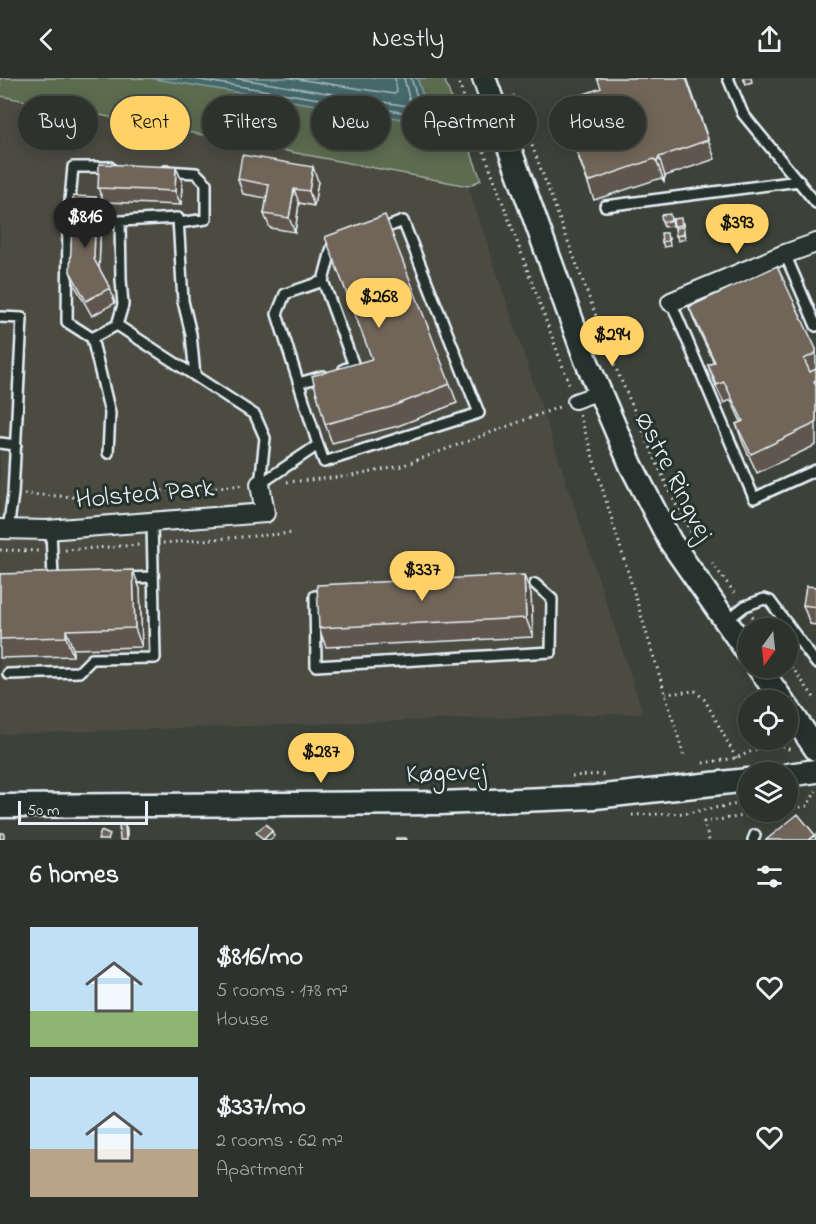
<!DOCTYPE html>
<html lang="en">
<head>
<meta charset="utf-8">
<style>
	body { margin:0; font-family:"Indie Flower",sans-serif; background:#353a34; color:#f1f3f6; height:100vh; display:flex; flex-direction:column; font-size:22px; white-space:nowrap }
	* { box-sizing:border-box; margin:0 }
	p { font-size:20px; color:#a7aaa9 }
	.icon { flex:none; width:33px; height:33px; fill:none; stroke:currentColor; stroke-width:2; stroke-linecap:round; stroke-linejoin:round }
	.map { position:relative; height:762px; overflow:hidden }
	.drawer { display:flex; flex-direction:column; background:#2d322c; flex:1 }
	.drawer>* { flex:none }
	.guide { position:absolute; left:18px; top:18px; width:780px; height:54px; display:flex; gap:12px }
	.needle { width:39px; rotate:195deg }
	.fabs { position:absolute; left:738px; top:540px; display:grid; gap:12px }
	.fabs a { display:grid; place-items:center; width:60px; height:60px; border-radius:50%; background:#2d322c; box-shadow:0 3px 15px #0003,0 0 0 2px #484d48; font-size:30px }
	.scale { position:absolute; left:18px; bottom:15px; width:130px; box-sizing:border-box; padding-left:6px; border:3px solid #e8f1f8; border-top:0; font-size:16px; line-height:21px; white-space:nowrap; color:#e8f1f8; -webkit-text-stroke:4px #26332d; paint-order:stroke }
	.price { position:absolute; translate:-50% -51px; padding:0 14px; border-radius:21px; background:#ffd166; color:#111; font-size:20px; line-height:39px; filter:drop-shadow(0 2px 3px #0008) }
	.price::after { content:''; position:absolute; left:50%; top:36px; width:18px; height:14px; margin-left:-9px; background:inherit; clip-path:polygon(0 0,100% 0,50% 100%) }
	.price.active { background:#222; color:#fff }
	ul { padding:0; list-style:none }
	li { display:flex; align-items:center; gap:18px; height:150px; padding:0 30px }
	li span { display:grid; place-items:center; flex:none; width:168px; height:120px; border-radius:0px; color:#555 }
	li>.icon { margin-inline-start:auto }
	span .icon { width:72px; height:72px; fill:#fffc; stroke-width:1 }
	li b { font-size:26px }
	h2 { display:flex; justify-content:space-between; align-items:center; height:72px; padding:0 30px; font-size:26px }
	.pill { padding:0 21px; border-radius:27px; background:#2d322c; box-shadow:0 3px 15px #0003,0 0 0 2px #484d48; font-size:21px; line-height:54px }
	.pill.active { background:#ffd166; color:#111 }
	header { display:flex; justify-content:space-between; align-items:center; height:78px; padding:0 30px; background:#2d322c; font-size:27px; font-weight:600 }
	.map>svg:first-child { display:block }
</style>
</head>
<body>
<header><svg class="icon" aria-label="back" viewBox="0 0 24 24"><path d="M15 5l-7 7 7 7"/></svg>Nestly<svg class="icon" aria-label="share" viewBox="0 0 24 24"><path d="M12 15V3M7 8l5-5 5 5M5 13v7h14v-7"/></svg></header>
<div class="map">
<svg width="816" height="762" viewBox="0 0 816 762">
	<rect width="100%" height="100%" fill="#3c423a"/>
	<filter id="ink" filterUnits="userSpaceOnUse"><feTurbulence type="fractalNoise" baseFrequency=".0167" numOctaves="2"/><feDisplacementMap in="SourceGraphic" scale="12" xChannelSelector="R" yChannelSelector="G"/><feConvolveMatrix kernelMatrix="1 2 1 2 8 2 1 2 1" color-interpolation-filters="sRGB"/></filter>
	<g filter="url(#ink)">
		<path fill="#4c4c43" d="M0 18 468 108 643 635 0 656Z"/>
		<path fill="#5c6c4f" stroke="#a2aea4" stroke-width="1.5" d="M0 0H444L481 102 468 108 0 18Z"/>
		<path fill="#44676a" stroke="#869ea3" stroke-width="1.5" d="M149 0H417L429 36 415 43Z"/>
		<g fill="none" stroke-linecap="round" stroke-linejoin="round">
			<path stroke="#a6babf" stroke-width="1.5" d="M187 0 414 36 421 31 411 0
				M234 0 408 28 410 24 404 0
				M291 0 394 16 397 14 395 0"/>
			<g stroke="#e8f1f8" stroke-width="14">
				<path id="service" d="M728 0 743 36 816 125
					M165 93 196 95 206 105V141L179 145
					M605 128 799 103
					M785 176 816 248
					M323 203 332 169 336 167
					M671 224 754 420 816 392
					M0 239 22 240 13 416 8 452
					M117 247 123 227 121 201 120 143 178 140 183 223 191 256 195 298
					M92 260 67 244 68 145 73 89H110
					M299 305 323 298
					M0 365 16 367
					M318 367 324 384 479 335 403 143 380 152
					M108 375 110 335 92 260 117 247 255 337 265 360 260 406
					M260 406 318 367 277 236 285 216 323 203 354 288 344 291
					M51 452 53 501H59
					M126 500 153 499
					M315 518 316 588 551 574 552 521 535 506
					M726 543 745 528 764 521 770 523 816 585
					M8 596 79 594 92 581 155 580 152 444
					M753 762 755 757"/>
			</g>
			<g stroke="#e8f1f8" stroke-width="18">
				<path id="pedestrian" d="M575 323 600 314"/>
			</g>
			<g stroke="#e8f1f8" stroke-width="22">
				<path id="minor" d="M671 224 785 176 816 165
					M0 451 47 452 265 435 260 406"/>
			</g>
			<g stroke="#e8f1f8" stroke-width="27">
				<path id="tertiary" d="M484 0 586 282 631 387 670 463 748 575
					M759 590 782 622
					M788 630 816 671
					M788 697 816 693
					M0 728 440 725 595 719 748 702"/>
			</g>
			<path stroke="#e8f1f8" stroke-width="3" stroke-dasharray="1.5 4.5" stroke-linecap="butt" d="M457 0 570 308
				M513 17 614 286 670 415
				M580 337 684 678
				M287 404 352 398 401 388 562 328
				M24 416 75 419 245 407
				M673 421 694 460
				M163 465 294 455
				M0 472 40 473
				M65 472 139 467
				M712 485 737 518
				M752 538 762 550
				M788 584 816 622
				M665 616 695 613 705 622 736 680
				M703 685 736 680 773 664 793 673
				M572 698 604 696
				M788 731 807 728 816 713
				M632 737 687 735 748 724
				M709 762 704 744 771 734"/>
			<use href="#service" stroke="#26332d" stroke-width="9"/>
			<use href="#pedestrian" stroke="#26332d" stroke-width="14"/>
			<use href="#minor" stroke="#26332d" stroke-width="18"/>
			<use href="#tertiary" stroke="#26332d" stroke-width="22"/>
		</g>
		<path fill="#60574d" stroke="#e8f1f8" stroke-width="1.5" d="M687 0 715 81 665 98 664 103 661 100 594 122 559 25Z
			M743 0H751L752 4 746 6Z
			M176 89 182 104 181 127 104 124 98 110Z
			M238 101 318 103 314 128 299 125 295 154 270 150 264 136 267 120 243 116Z
			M101 133 99 190 110 210 115 225 92 238 75 208 70 193Z
			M672 141 673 148 664 149 662 144Z
			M673 141 683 145 685 161 678 163Z
			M669 160 670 168 664 169 662 164Z
			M689 229 816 271V367L757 395 743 365 736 346 741 344 731 322 724 325 715 306 708 287 714 285 696 247Z
			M450 306 457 325 398 348 332 365 325 346Z
			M0 496 140 511 142 569 73 571V578L0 580Z
			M816 509V547L810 546 803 527Z
			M531 516 533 559 326 569 319 550Z"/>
		<path fill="#4e473e" stroke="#e8f1f8" stroke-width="1.5" d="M659 79 665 98 664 103 657 84Z
			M176 89 182 104 181 127 175 113Z
			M313 89 318 103 314 128 309 113Z
			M294 111 299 125 295 154 289 140Z
			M96 119 101 133 99 195 94 181Z
			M133 492 140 511 142 569 135 550Z
			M524 497 531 516 533 559 526 540Z
			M66 552 73 571V578L66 559Z
			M125 747 127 752V762H126Z
			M272 753 274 758 270 762H263Z
			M815 757 816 762H809Z"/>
		<path fill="#706559" stroke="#e8f1f8" stroke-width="1.5" d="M597 0H686L708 62 659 79 657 84 654 81 588 104 559 25 601 10Z
			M242 77 313 89 309 113 294 111 289 140 264 136 269 107 238 101Z
			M99 86 176 89 175 113 98 110Z
			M73 118 96 119 94 181 110 210 86 223 70 193Z
			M670 136 671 143 662 144 661 137Z
			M385 137 450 306 391 329 325 346 312 298 372 281 325 159Z
			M681 140 682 147 674 148 673 141Z
			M683 149 684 156 676 158 675 150Z
			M661 155H667L668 163 662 164Z
			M777 188 816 271V275L804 281 810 294 816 291V302L814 303 816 308V345L751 376 736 346 743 343 724 304 717 307 708 287 715 284 689 229Z
			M133 492 135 550 66 552V559L0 561V496Z
			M524 497 526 540 319 550 317 507Z
			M806 508 816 509V529L803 527Z
			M798 736 815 757 809 762H766Z
			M266 746 272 753 263 762 256 754Z
			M119 747H125L126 762H120Z
			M101 753 110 757 108 762H98Z
			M0 755H4V760L0 761Z
			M396 760H406L407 762H396Z"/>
	</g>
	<g text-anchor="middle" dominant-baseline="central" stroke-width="6" stroke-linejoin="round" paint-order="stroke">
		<g font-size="27" fill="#e8f1f8" stroke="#26332d">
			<text transform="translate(673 399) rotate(63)">Østre Ringvej</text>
			<text transform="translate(145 417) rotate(-5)">Holsted Park</text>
			<text transform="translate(446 696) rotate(-2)">Køgevej</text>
		</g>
	</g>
</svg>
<div class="fabs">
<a><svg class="needle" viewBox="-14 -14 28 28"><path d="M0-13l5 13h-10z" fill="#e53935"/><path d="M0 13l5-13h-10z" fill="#a7aaa9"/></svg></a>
<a><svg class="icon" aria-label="locate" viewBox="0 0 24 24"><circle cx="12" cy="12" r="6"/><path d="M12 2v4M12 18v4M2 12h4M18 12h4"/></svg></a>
<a><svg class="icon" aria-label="layers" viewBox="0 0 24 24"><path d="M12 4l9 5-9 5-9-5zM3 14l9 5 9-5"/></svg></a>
</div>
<div class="scale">50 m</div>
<b class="price active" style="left:85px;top:171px">$816</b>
<b class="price" style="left:737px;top:177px">$393</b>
<b class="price" style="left:379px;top:251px">$268</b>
<b class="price" style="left:612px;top:289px">$294</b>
<b class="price" style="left:422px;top:524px">$337</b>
<b class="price" style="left:321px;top:706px">$287</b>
<div class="guide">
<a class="pill">Buy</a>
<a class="pill active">Rent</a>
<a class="pill">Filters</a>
<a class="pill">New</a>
<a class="pill">Apartment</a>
<a class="pill">House</a>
</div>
</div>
<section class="drawer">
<h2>6 homes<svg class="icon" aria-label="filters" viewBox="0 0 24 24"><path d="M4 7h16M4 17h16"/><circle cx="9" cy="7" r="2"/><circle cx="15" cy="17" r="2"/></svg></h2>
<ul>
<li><span style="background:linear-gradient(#bfe0f5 70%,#8fb573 0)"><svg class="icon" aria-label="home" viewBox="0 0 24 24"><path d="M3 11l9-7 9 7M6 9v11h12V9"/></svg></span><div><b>$816/mo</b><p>5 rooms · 178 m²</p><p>House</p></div><svg class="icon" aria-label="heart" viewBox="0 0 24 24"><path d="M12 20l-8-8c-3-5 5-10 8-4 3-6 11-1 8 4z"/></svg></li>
<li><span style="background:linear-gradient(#bfe0f5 60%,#b9a48a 0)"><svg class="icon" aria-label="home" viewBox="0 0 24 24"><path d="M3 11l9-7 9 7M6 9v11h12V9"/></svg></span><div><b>$337/mo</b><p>2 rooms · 62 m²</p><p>Apartment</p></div><svg class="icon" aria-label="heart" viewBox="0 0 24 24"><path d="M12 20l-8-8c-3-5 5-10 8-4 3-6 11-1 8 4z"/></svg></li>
</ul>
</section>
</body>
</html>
